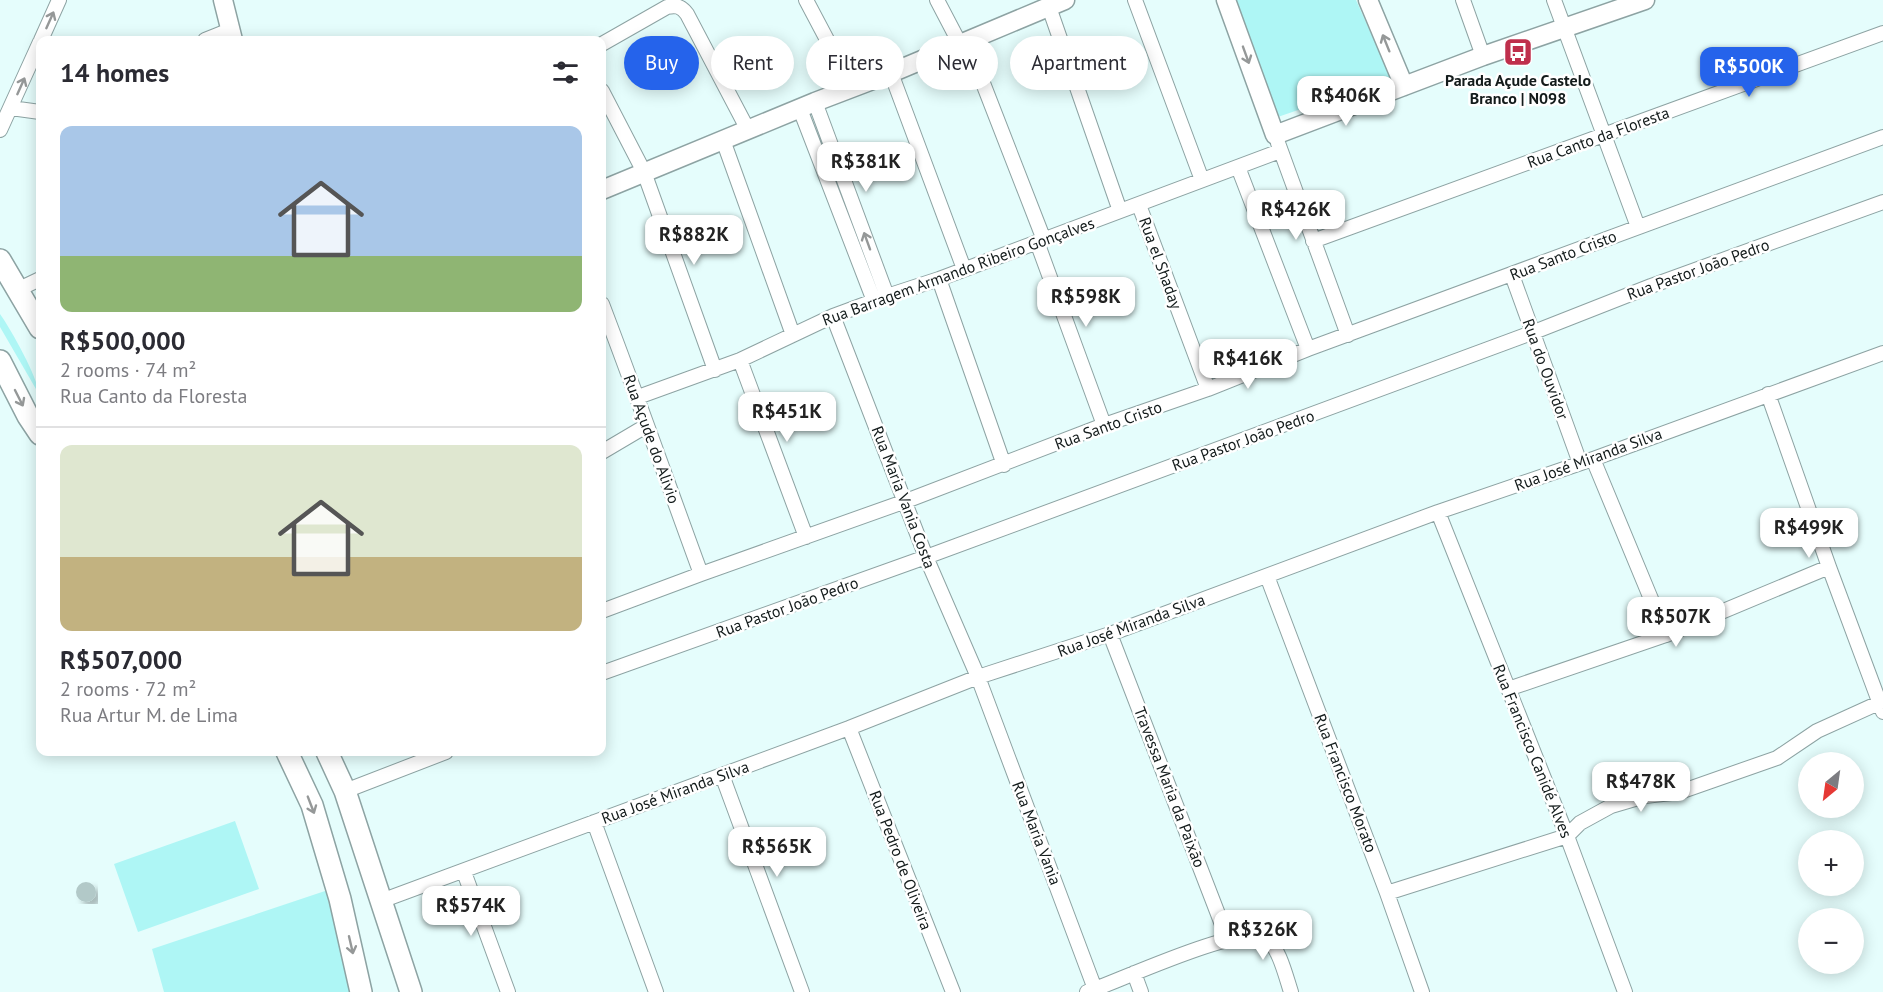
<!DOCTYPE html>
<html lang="en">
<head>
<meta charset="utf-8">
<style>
	body { margin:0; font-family:"PT Sans",sans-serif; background:#f2f2f3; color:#2b2b33; height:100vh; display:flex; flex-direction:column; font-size:22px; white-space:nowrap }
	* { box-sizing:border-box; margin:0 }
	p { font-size:20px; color:#7c7c81 }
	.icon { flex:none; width:33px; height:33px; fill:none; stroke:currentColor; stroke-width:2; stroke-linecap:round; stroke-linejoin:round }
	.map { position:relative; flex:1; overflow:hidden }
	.panel { position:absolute; left:36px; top:36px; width:570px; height:720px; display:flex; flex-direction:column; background:#fff; border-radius:12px; box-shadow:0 3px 15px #0003 }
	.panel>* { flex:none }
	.guide { position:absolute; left:624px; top:36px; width:570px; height:54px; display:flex; gap:12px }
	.needle { width:39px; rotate:209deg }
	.tools { position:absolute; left:1798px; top:752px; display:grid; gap:12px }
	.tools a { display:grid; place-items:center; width:66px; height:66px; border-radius:50%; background:#fff; box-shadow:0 3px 15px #0003; font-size:30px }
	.price { position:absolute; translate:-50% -51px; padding:0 14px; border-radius:12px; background:#fff; color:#222; font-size:20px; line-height:39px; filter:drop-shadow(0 2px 3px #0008) }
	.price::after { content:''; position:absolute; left:50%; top:36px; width:18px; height:14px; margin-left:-9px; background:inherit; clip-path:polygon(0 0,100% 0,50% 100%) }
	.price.selected { background:#2563eb; color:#fff }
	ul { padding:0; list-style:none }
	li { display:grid; align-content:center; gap:12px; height:318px; padding:0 24px }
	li+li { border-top:2px solid #e1e1e2 }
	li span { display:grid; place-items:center; height:186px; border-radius:12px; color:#555 }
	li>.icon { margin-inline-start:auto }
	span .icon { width:108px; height:108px; fill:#fffc; stroke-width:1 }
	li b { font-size:26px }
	h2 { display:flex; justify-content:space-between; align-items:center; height:72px; padding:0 24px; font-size:26px }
	.tag { padding:0 21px; border-radius:27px; background:#fff; box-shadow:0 3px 15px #0003; font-size:21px; line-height:54px }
	.tag.selected { background:#2563eb; color:#fff }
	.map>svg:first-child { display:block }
</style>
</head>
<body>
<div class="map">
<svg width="1883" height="992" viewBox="0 0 1883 992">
	<defs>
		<filter id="shadow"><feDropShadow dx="5.5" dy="5.5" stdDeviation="3" flood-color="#0004"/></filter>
	</defs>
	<rect width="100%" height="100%" fill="#e5fdfc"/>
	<path fill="#aef6f5" d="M1228 0H1356L1391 78 1272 119Z
		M0 314C12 331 37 376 40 396L0 327Z
		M235 821 259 889 138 932 114 864Z
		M328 890 350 992H164L152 949Z"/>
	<path fill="#b2c9c8" filter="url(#shadow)" d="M76 892a10 10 0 1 1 20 0a10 10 0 1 1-20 0Z"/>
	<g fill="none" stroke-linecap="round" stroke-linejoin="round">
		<g stroke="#8da3a3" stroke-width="16">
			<path id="street" d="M806 0 852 87
				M937 0 960 44
				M1135 0 1202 180
				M1463 0 1483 56
				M1554 0 1638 227
				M1049 7 1120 211
				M41 40 59 0
				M205 40 230 30
				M967 42 1044 240
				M602 44 667 7C676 5 681 6 687 14L748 130
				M891 73 964 269
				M602 91 644 172 715 370
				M815 102 887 296
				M11 108 40 112
				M800 109 874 301
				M0 130 40 42
				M723 140 793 335
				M1278 143 1348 335
				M1238 167 1308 349
				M1139 205 1208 389
				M1313 241 1883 33
				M1037 242 1104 425
				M1512 275 1580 463
				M939 279 1004 465
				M17 290 40 279
				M602 304C636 393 668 484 701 574
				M833 316 926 557 978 677 1095 989
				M740 360 806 537
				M1768 394 1829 567 1883 712
				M638 397 740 360 833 316 887 296 939 279 1280 151
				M602 452 646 426
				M1593 459 1666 635
				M1438 512 1567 836 1625 992
				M1267 576 1387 893 1422 992
				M602 611 701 574 906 501 1104 425 1208 389 1308 349 1883 137
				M1110 634 1228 940
				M602 673 926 557 1534 332 1651 286 1883 202
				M1508 689 1666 635 1829 567
				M849 728 953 992
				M722 775 802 992
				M345 791 446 752
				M594 822 656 992
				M464 872 508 992
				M1387 893 1567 836 1580 823 1611 806 1645 796 1680 792 1777 758 1817 731 1883 701
				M381 901 849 728 978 677 1110 634 1438 512 1593 459 1883 353
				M1134 973 1141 992
				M1087 992C1117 982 1243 923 1266 938 1279 947 1286 977 1291 992"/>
		</g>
		<g stroke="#8da3a3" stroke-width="21">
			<path id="secondary" d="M223 0 233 40
				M1226 0 1275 135 1483 56 1645 0
				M1368 0 1404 86
				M602 190 815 102 891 73 1065 0"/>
		</g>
		<g stroke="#8da3a3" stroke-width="24">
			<path id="primary" d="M0 260 40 328
				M0 361 28 416 40 434
				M287 752 312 805 340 899 361 992
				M327 752 345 791 411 992"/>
		</g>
		<use href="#street" stroke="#fff" stroke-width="14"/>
		<use href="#secondary" stroke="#fff" stroke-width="18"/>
		<use href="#primary" stroke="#fff" stroke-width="21"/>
	</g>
	<defs><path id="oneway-shaft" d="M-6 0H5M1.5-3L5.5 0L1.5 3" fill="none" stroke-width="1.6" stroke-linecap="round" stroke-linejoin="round" transform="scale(1.5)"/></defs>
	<g stroke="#959898">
		<use href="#oneway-shaft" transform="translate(50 20) rotate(-66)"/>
		<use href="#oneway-shaft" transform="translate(1386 43) rotate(-112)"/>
		<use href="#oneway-shaft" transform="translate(1246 55) rotate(70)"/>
		<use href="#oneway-shaft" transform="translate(21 86) rotate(-66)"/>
		<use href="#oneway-shaft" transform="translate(867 241) rotate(-110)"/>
		<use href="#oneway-shaft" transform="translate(19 398) rotate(63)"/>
		<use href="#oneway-shaft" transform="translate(311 805) rotate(69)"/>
		<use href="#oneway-shaft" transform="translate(351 945) rotate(77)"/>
	</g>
	<defs>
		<g id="bus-square" transform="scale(1.5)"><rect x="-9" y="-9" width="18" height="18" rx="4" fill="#bf2f4c" stroke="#fff"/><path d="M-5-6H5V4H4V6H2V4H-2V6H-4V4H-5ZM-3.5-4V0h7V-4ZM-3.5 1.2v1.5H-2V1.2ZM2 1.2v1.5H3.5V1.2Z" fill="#fff"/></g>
	</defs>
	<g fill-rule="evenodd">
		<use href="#bus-square" x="1518" y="52"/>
	</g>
	<g text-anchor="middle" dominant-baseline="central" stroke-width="5" stroke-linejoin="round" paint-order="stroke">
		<g font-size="16" font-weight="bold" fill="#131b1b" stroke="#fff">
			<text x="1518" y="80">Parada Açude Castelo<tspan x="1518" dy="18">Branco | N098</tspan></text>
		</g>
		<g font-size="16" fill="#131b1b" stroke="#fff">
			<text transform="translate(1598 137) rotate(-20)">Rua Canto da Floresta</text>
			<text transform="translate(1563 255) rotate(-21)">Rua Santo Cristo</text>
			<text transform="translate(1161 263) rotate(70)">Rua el Shaday</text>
			<text transform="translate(1698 269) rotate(-20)">Rua Pastor João Pedro</text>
			<text transform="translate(958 271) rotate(-20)">Rua Barragem Armando Ribeiro Gonçalves</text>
			<text transform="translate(1546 369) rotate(70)">Rua do Ouvidor</text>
			<text transform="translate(1108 425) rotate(-20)">Rua Santo Cristo</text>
			<text transform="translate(652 439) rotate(70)">Rua Açude do Alivio</text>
			<text transform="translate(1243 440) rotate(-20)">Rua Pastor João Pedro</text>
			<text transform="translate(1588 459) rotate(-20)">Rua José Miranda Silva</text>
			<text transform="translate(904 497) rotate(69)">Rua Maria Vania Costa</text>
			<text transform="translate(787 607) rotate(-20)">Rua Pastor João Pedro</text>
			<text transform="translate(1131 625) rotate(-20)">Rua José Miranda Silva</text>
			<text transform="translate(1533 751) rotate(68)">Rua Francisco Canidé Alves</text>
			<text transform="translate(1346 783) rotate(69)">Rua Francisco Morato</text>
			<text transform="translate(1170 787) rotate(69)">Travessa Maria da Paixão</text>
			<text transform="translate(675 792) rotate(-20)">Rua José Miranda Silva</text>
			<text transform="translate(1037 833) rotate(69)">Rua Maria Vania</text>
			<text transform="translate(901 860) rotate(69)">Rua Pedro de Oliveira</text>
		</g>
	</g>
</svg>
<div class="tools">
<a><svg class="needle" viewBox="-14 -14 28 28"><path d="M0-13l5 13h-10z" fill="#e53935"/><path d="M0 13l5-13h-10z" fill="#7c7c81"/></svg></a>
<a>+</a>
<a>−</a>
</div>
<b class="price selected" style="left:1749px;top:98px">R$500K</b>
<b class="price" style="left:1346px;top:127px">R$406K</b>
<b class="price" style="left:866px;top:193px">R$381K</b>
<b class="price" style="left:1296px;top:241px">R$426K</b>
<b class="price" style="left:694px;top:266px">R$882K</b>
<b class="price" style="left:1086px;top:328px">R$598K</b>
<b class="price" style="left:1248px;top:390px">R$416K</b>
<b class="price" style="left:787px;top:443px">R$451K</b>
<b class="price" style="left:1809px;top:559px">R$499K</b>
<b class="price" style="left:1676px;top:648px">R$507K</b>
<b class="price" style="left:1641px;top:813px">R$478K</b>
<b class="price" style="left:777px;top:878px">R$565K</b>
<b class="price" style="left:471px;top:937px">R$574K</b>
<b class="price" style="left:1263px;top:961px">R$326K</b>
<div class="guide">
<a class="tag selected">Buy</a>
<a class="tag">Rent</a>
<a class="tag">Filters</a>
<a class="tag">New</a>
<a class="tag">Apartment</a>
</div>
<section class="panel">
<h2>14 homes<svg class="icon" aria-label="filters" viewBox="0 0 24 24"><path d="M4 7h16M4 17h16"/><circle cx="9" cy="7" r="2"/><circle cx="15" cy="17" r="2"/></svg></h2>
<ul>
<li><span style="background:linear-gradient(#a9c7e8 70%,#8fb573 0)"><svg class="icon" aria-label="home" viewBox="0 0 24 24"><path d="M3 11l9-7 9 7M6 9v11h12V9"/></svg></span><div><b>R$500,000</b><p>2 rooms · 74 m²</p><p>Rua Canto da Floresta</p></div></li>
<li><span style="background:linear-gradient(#dfe7d0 60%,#c2b280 0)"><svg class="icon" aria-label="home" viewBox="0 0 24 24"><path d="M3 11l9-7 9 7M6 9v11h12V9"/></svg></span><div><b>R$507,000</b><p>2 rooms · 72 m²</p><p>Rua Artur M. de Lima</p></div></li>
</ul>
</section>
</div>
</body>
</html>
